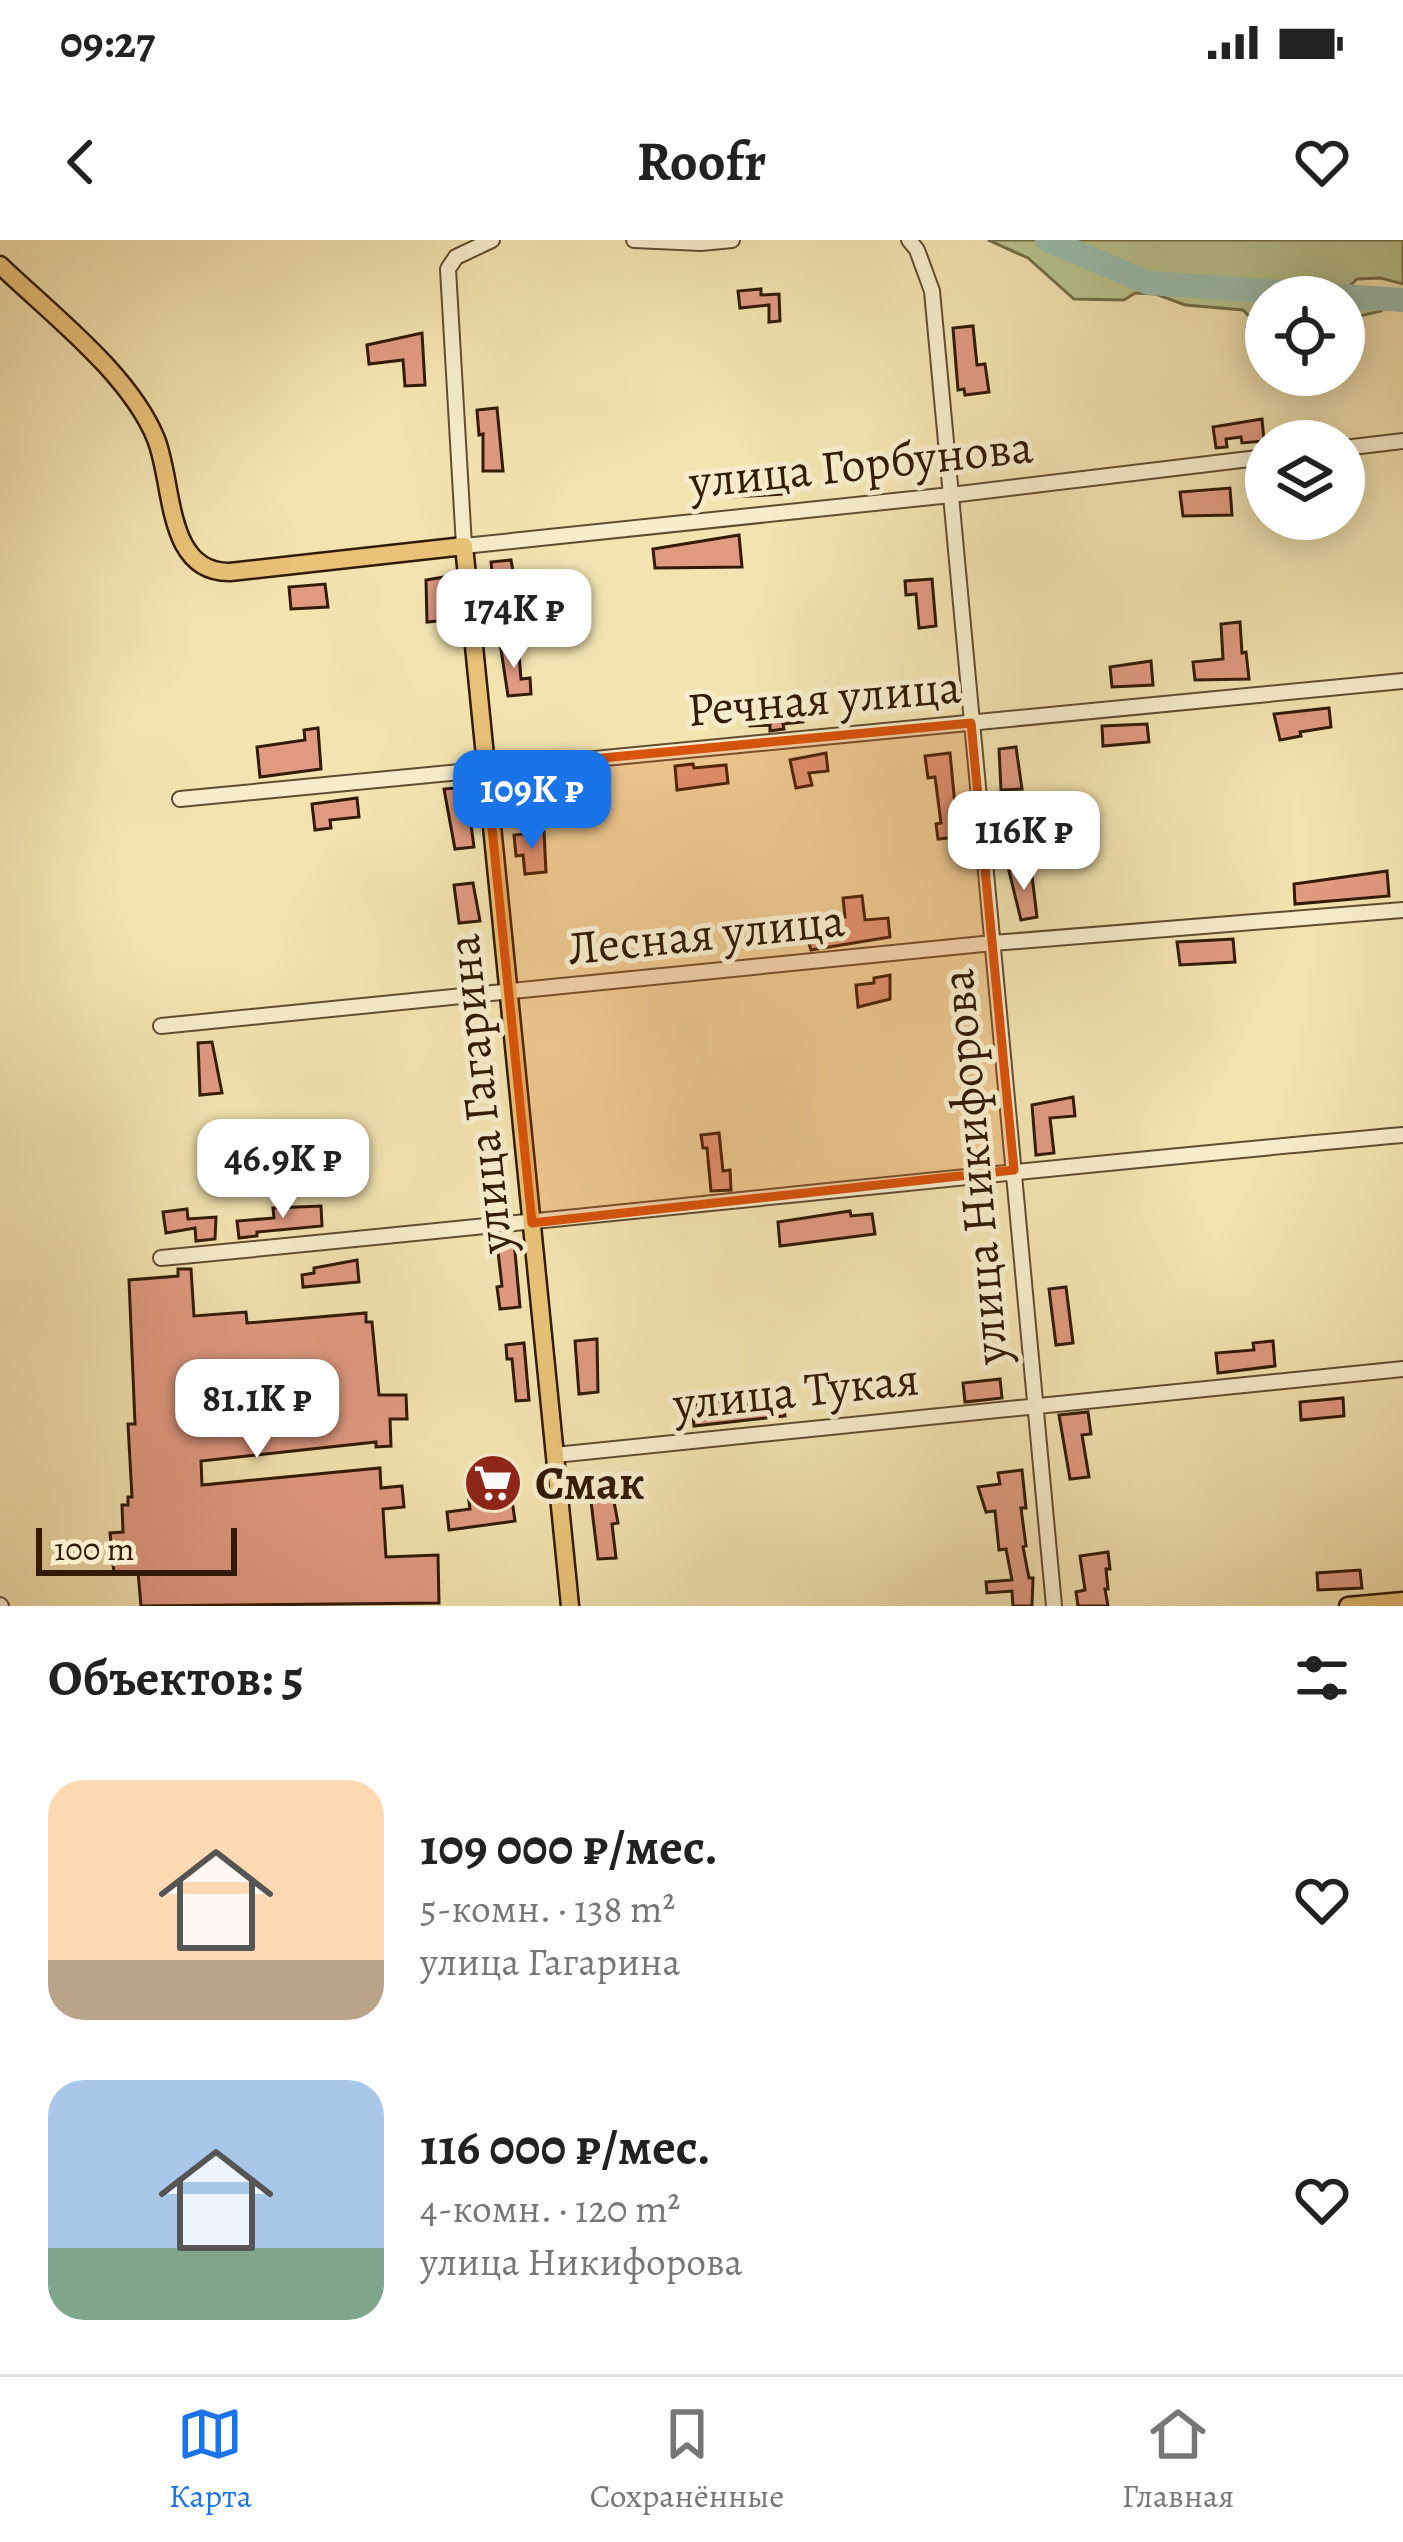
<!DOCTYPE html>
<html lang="ru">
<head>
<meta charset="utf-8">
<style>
	body { margin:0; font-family:Alegreya,serif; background:#f6f6f6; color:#222; height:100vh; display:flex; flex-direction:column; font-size:45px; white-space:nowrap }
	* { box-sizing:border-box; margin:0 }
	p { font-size:39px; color:#767676 }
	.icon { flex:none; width:66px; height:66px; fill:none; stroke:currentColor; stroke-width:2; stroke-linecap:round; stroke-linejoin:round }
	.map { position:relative; height:1366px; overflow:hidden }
	.sheet { display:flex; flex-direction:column; background:#fff; flex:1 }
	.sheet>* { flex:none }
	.controls { position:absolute; left:1245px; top:36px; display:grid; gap:24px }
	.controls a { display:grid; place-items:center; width:120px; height:120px; border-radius:50%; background:#fff; box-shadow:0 6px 30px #0003; font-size:60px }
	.scale { position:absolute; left:36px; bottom:30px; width:201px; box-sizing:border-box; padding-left:12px; border:6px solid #321a05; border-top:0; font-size:33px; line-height:42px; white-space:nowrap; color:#321a05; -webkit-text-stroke:9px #f7edcc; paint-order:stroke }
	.price { position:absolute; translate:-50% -102px; padding:0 27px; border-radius:24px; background:#fff; color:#222; font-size:39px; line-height:78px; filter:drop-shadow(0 3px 6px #0008) }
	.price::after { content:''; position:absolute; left:50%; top:72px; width:36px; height:27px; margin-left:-18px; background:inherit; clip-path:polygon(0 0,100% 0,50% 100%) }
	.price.selected { background:#1a73e8; color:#fff }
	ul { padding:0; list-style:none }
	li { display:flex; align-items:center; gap:36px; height:300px; padding:0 48px }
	li span { display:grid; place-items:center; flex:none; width:336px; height:240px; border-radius:36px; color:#555 }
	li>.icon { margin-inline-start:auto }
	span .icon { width:144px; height:144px; fill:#fffc; stroke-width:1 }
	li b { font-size:51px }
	h2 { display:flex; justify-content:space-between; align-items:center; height:144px; padding:0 48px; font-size:51px }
	.status { display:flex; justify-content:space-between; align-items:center; height:84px; padding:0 60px; background:#fff; direction:ltr }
	.status svg { height:33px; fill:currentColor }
	header { display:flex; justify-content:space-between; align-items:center; height:156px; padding:0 48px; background:#fff; font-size:54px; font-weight:600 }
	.tabs { display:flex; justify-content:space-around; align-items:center; height:168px; border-top:3px solid #e0e0e0; background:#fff; font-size:33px; color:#767676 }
	.tabs a { display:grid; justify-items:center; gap:6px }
	.tabs .selected { color:#1a73e8 }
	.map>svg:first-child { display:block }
</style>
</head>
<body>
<div class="status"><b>09:27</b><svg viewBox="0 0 49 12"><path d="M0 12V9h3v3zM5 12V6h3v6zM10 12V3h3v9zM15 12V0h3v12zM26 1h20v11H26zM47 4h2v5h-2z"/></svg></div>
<header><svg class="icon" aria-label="back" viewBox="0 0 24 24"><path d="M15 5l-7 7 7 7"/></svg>Roofr<svg class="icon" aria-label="heart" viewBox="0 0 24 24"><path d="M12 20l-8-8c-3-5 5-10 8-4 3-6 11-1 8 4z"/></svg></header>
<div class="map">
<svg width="1403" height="1366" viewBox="0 0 1403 1366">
	<rect width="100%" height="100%" fill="#f2e3b0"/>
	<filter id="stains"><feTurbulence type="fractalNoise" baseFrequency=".00167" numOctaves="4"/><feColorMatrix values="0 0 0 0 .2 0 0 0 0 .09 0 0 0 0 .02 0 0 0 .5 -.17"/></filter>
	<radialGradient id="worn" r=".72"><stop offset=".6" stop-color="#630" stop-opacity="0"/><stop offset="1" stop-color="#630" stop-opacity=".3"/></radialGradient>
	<path fill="#b8c48d" stroke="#756f49" stroke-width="3" d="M988 0H1403V44L1381 38 1357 39 1349 47 1377 64 1381 71 1360 76 1344 65V57H1266V91L1247 87 1250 77 1243 70 1185 65 1156 54 1135 53 1124 60 1074 59 1028 18Z"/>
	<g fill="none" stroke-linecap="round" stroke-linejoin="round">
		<path stroke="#9bbead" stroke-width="24" d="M1047 0 1149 43 1403 60"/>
	</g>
	<path fill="#e09a82" stroke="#321a05" stroke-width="3" d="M761 49V55L779 54 780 81 769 82V65L740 68 738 51Z
		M973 86 977 125 985 124 989 152 965 155 964 149 958 150 953 88Z
		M422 93 425 145 405 146 403 120 369 124 367 105Z
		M497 168 503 231H483V194L479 195 477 170Z
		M1262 179 1264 201 1242 203 1241 197 1226 199 1227 207 1216 208 1213 187Z
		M780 232 783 254 733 257 730 234Z
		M1230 248 1232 275 1183 276 1180 252Z
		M739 295 742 327 655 328 653 309Z
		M511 320 521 378 497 380 491 322Z
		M444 337 449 380 427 382 426 340Z
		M932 339 936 386 919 388 916 354 906 355 905 341Z
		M325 344 328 367 291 369 289 347Z
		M1240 382 1242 413 1246 412 1249 439 1195 440 1193 422 1223 419 1221 384Z
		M518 402 521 439 530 438 531 454 508 456 500 403Z
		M1151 421 1153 445 1112 447 1110 427Z
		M765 462V469L801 465 803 482 783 484 784 489 770 491V485L750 486 749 463Z
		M1329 468 1331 487 1300 492 1301 496 1280 500 1274 474Z
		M1147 484 1149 502 1103 506 1102 486Z
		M318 488 321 529 260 537 257 507 305 500 304 490Z
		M1016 507 1022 549 1001 550 999 509Z
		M826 513 828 531 809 533 812 545 796 548 790 520Z
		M950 513 958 597 938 599 936 584 941 583 935 537 928 538 925 516Z
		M693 524 694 528 726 525 728 543 677 550 675 526Z
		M466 547 474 607 455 609 444 549Z
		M357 558 359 577 330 580 331 588 315 590 312 564Z
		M544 592 546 632 525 634 523 615 516 616 514 595Z
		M1031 628 1037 677 1021 680 1009 631Z
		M1387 631 1389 656 1295 664 1294 644Z
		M473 643 480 681 459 683 454 645Z
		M862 656 865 680 888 678 890 697 811 710 803 685 845 677 843 658Z
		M1233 699 1235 722 1180 725 1177 702Z
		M890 735V759L858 767 856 745 874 743V738Z
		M212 802 222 853 200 855 198 803Z
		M1073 857 1075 876 1050 878 1054 913 1036 915 1032 865Z
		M719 893 723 931 730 930 731 950 711 951 707 908H703L701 895Z
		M321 966 322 986 257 992V996L239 998 237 981 274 978 273 968Z
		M187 969 188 979 216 977 215 999 196 1001 195 988 166 993 163 972Z
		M850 971 851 976 872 974 875 994 780 1006 778 982Z
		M514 1001 520 1067 500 1069 497 1047 502 1046 497 1003Z
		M357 1020 359 1042 303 1047 302 1035 314 1033V1028Z
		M178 1029H191L194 1076 246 1072 247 1083 366 1073V1082H372L379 1155H406L407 1179H390L391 1206 376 1207V1202L201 1221 202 1245 380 1228 381 1248 402 1246 404 1267 383 1269 386 1317 438 1315 439 1363 141 1366 138 1332 114 1334 110 1293 123 1292 122 1265H128V1257H132L128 1184H135L129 1040 178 1036Z
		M1066 1047 1073 1103 1056 1105 1049 1049Z
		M597 1099 598 1152 579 1154 575 1101Z
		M1273 1101 1275 1126 1218 1133 1216 1113 1254 1110 1253 1103Z
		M524 1103 529 1160 516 1161 512 1119H507L506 1105Z
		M1000 1139 1002 1158 965 1162 963 1143Z
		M1343 1158 1344 1176 1301 1180 1300 1162Z
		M739 1160 746 1165 783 1160 785 1176 694 1186 692 1165Z
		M1088 1172 1091 1194 1082 1195 1089 1237 1070 1239 1059 1175Z
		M1022 1230 1026 1268H1021L1026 1306 1023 1307 1029 1338H1033L1032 1366H1013L1012 1351 987 1353 986 1342 1012 1340 1006 1309 999 1310 995 1271 986 1272 978 1247 1000 1244 998 1233Z
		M508 1232 515 1281 449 1290 447 1272 470 1269 466 1238Z
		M609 1235 618 1283 612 1284 616 1318 598 1319 588 1237Z
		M1108 1312 1110 1329H1106L1108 1349H1105L1108 1366H1078L1076 1352 1085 1350 1080 1316Z
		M1360 1330 1362 1348 1318 1350 1317 1333Z"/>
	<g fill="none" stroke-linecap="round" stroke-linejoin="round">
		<g stroke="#624c30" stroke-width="18">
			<path id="minor" d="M492 0 456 17 448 29 464 306 951 255 1266 217
				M634 0 701 3 732 0
				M909 0 917 10 932 51 1054 1366
				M1344 208 1403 201
				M180 559 1403 441
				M161 786 993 703 1403 670
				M161 1018C575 979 989 932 1403 895
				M555 1215 1403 1129
				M0 1365 1 1366"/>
		</g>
		<g stroke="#321a05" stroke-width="21">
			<path id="major" d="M0 25C50 73 130 134 156 199 174 244 165 333 230 332L464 306 570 1366
				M1348 1366 1403 1361"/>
		</g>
		<use href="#minor" stroke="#f7edcc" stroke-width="14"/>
		<use href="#major" stroke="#e9c278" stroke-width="16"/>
	</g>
	<path fill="#d6530b" fill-opacity="0.2" stroke="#d6530b" stroke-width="9" stroke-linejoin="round" d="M971 483 1014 930 532 983 486 529Z"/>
	<defs>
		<g id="supermarket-disc" transform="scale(3)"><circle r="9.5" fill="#8f2418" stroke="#f7edcc"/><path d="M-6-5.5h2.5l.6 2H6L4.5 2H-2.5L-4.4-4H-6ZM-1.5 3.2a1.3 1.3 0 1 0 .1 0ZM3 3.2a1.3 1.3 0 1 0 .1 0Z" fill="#fff"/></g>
	</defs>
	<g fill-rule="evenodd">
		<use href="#supermarket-disc" x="493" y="1243"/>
	</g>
	<g text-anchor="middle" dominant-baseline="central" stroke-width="10" stroke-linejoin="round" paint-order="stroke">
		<g font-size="48" fill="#321a05" stroke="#f7edcc">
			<text transform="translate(861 224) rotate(-6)">улица Горбунова</text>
			<text transform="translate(824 458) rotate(-5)">Речная улица</text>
			<text transform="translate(706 694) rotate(-6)">Лесная улица</text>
			<text transform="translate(479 854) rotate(-96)">улица Гагарина</text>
			<text transform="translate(974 927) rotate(-95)">улица Никифорова</text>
			<text transform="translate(796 1151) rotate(-6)">улица Тукая</text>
		</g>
		<g font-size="48" font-weight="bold" fill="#321a05" stroke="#f7edcc" text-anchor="start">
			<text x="535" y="1243">Смак</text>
		</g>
	</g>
	<rect width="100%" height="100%" filter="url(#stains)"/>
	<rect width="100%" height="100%" fill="url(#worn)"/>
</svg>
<div class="controls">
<a><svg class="icon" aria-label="locate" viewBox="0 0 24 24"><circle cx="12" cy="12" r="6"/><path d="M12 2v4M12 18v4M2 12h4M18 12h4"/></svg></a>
<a><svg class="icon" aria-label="layers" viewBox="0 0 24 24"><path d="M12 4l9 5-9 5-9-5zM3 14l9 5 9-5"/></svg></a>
</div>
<div class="scale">100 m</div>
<b class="price" style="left:514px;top:431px">174K ₽</b>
<b class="price selected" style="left:532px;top:612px">109K ₽</b>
<b class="price" style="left:1024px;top:653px">116K ₽</b>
<b class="price" style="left:283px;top:981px">46.9K ₽</b>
<b class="price" style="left:257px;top:1221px">81.1K ₽</b>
</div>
<section class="sheet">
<h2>Объектов: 5<svg class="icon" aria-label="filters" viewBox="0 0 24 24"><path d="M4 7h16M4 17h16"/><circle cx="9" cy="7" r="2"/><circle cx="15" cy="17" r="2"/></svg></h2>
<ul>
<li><span style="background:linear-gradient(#ffd9b3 75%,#b9a48a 0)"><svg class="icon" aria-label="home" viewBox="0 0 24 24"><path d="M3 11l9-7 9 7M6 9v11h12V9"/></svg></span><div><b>109 000 ₽/мес.</b><p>5-комн. · 138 m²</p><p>улица Гагарина</p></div><svg class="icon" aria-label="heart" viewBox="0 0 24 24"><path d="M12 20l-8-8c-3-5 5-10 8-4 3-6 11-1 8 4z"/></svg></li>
<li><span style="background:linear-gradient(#a9c7e8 70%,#7fa58c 0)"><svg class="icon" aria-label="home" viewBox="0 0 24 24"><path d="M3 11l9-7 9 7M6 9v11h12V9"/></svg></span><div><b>116 000 ₽/мес.</b><p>4-комн. · 120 m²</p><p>улица Никифорова</p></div><svg class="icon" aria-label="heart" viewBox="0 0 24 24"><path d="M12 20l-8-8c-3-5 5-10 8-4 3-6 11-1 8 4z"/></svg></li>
</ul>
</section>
<nav class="tabs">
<a class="selected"><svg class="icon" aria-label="map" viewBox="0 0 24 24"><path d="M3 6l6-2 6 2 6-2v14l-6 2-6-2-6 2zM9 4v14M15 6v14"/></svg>Карта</a>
<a><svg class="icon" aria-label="saved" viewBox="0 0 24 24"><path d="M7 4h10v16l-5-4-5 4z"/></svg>Сохранённые</a>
<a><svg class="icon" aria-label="home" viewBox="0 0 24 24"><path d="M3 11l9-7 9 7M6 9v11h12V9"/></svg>Главная</a>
</nav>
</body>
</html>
